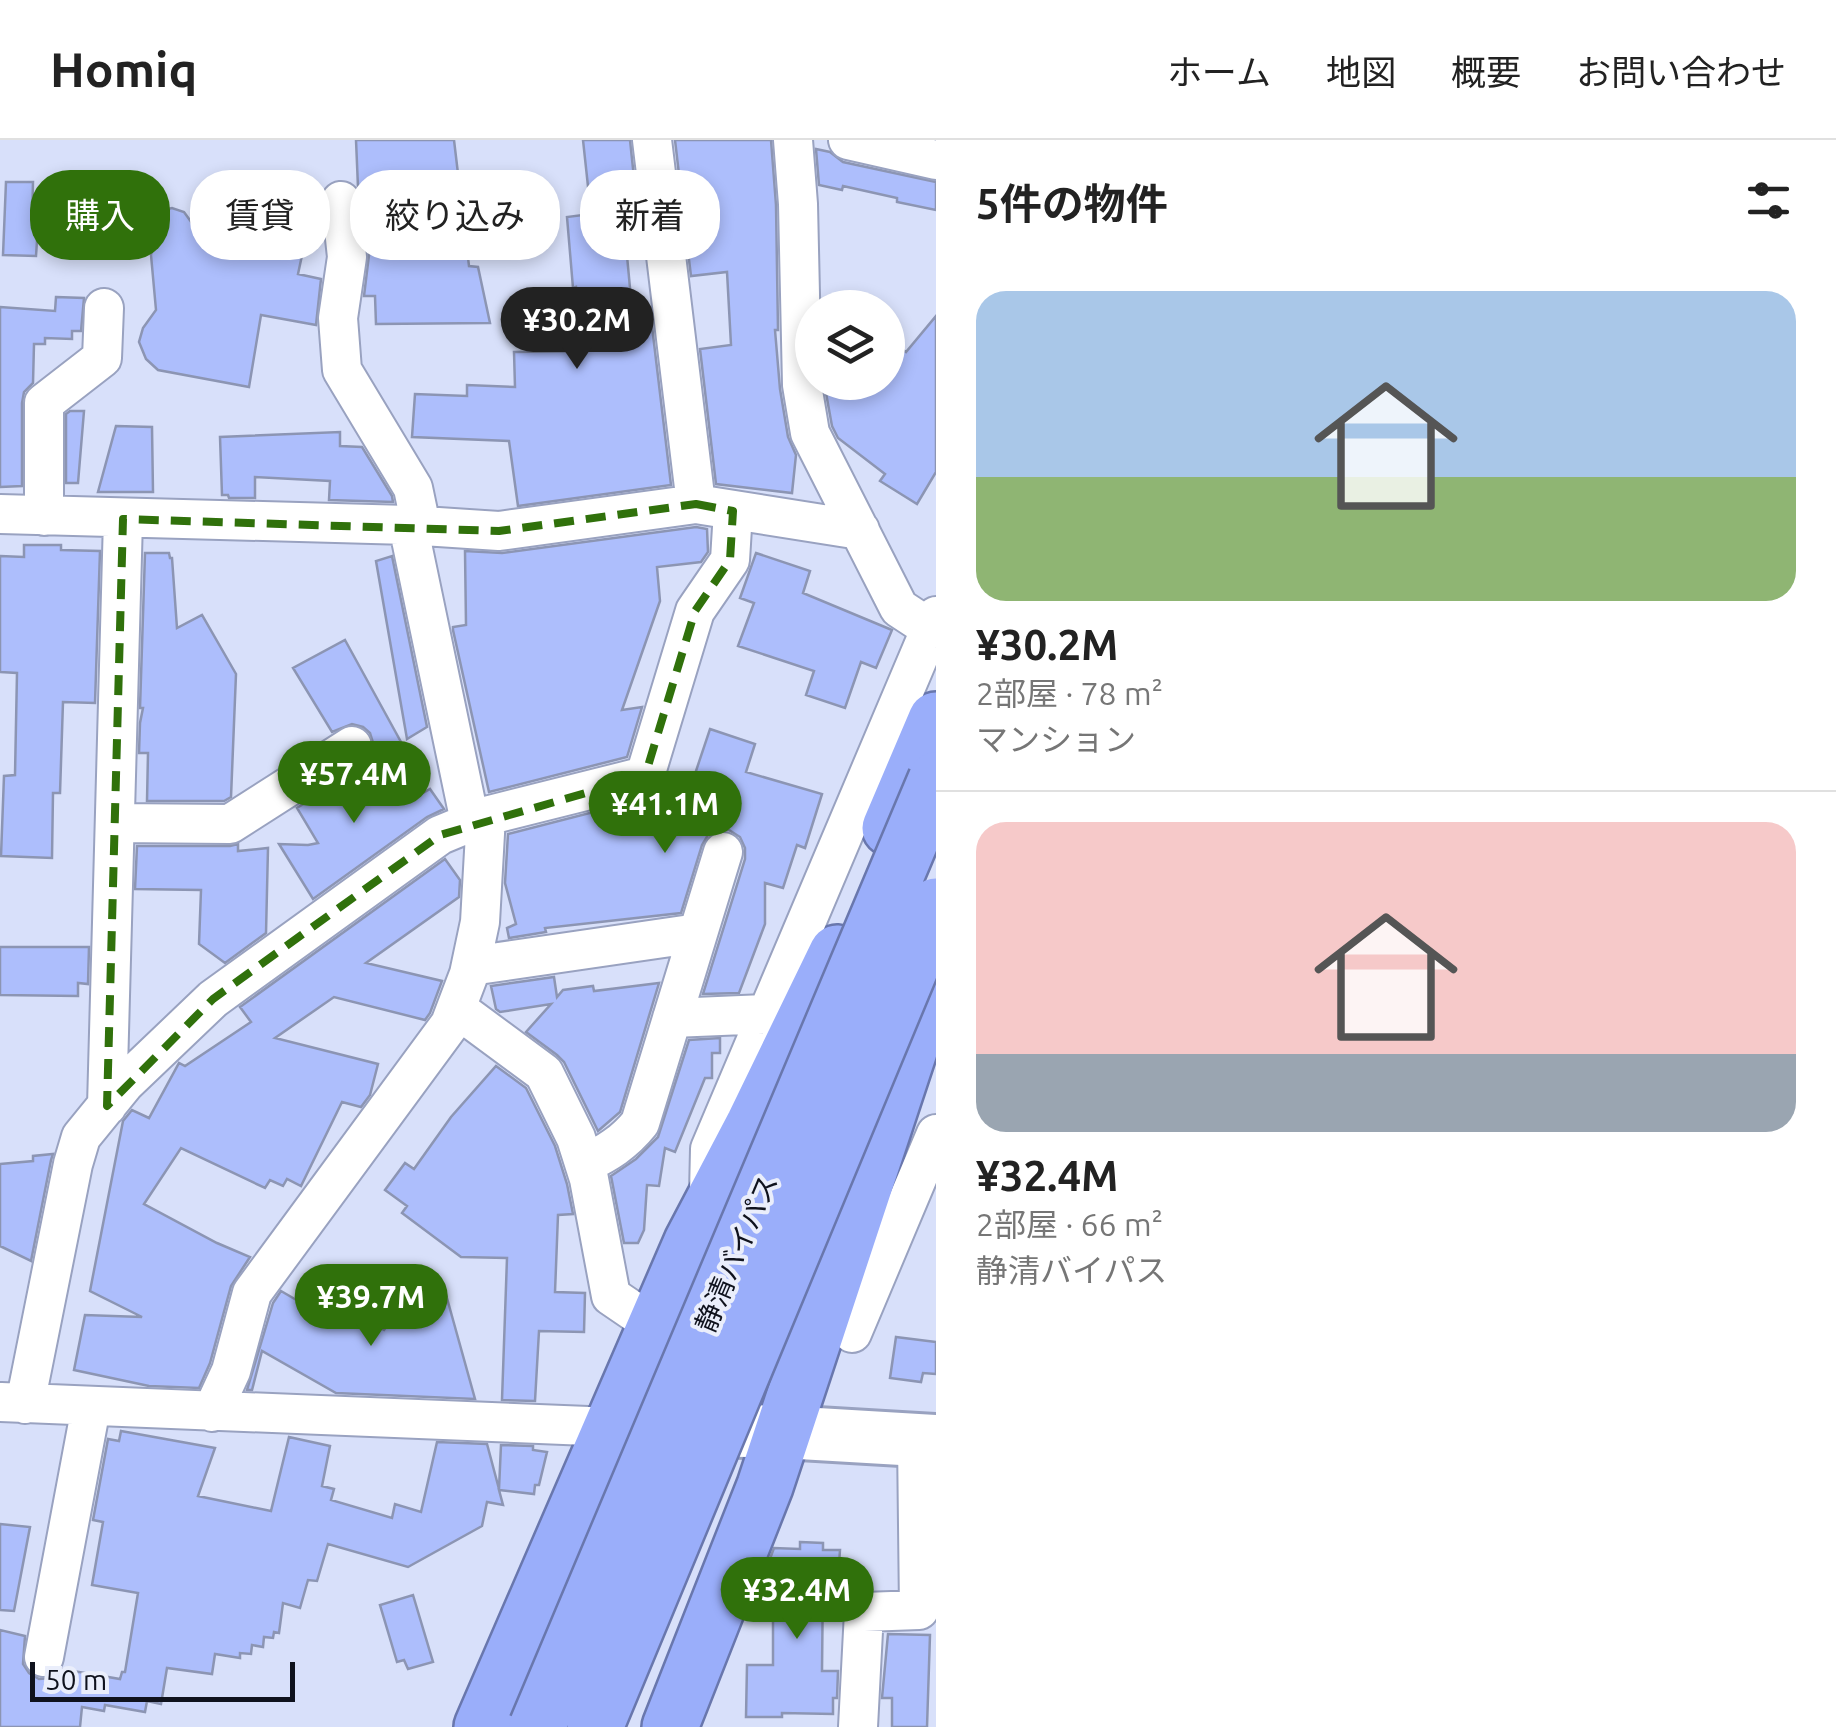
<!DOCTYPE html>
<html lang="ja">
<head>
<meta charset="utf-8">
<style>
	body { margin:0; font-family:Ubuntu,"Noto Sans JP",sans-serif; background:#f2f2f2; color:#222; height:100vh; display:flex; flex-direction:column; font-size:38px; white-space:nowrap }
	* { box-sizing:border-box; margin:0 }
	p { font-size:32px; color:#767676 }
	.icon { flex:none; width:55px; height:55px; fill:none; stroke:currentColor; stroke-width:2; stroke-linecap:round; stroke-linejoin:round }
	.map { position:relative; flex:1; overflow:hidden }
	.details { display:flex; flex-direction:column; background:#fff; width:900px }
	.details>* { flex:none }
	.banner { position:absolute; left:30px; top:30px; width:755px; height:90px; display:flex; gap:20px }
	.fabs { position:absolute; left:795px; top:150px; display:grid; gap:20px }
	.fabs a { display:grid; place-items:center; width:110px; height:110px; border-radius:50%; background:#fff; box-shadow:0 5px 15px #0003; font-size:50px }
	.scale { position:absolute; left:30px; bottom:25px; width:265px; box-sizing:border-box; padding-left:10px; border:5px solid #0f121d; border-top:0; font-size:28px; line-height:35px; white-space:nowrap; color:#0f121d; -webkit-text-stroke:8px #eaeefb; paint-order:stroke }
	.price { position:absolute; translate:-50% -85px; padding:0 22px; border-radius:35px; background:#30710b; color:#fff; font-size:32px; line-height:65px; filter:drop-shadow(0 2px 5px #0008) }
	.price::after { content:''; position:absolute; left:50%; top:60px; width:30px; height:22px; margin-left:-15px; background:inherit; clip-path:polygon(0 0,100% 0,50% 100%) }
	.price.current { background:#222; color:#fff }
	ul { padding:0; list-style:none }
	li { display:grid; align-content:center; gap:20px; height:530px; padding:0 40px }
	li+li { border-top:2px solid #e0e0e0 }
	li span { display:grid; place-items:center; height:310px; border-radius:30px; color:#555 }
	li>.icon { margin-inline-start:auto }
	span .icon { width:180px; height:180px; fill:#fffc; stroke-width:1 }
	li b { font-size:42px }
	h2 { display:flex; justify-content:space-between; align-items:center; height:120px; padding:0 40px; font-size:42px }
	.pill { padding:0 35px; border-radius:40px; background:#fff; box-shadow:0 5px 15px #0003; font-size:35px; line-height:90px }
	.pill.current { background:#30710b; color:#fff }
	header { display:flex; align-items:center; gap:60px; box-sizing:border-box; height:140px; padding:0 50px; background:#fff; border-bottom:2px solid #e0e0e0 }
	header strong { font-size:48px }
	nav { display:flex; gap:55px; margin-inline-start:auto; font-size:35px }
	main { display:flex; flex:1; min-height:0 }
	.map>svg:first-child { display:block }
</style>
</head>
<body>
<header>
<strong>Homiq</strong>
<nav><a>ホーム</a><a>地図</a><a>概要</a><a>お問い合わせ</a></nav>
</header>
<main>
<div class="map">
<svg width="936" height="1587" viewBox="0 0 936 1587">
	<rect width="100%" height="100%" fill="#d8e0fa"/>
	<path fill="#adbefc" stroke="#8c95b3" stroke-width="2.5" d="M356 0H454L469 126 478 127 490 183 376 184 375 156H364L369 115 363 59 358 47Z
		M583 0H630L635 47 625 48 630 104 626 105 633 180 651 178 671 345 518 366 509 301 412 297 415 254 467 256V245L515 247 514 212 584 211 576 147 573 148 567 77 591 74Z
		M675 0H771L776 65 778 190H775L780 249 788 297 796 315 792 353 716 344 700 209 731 205 727 132 691 136 686 95 700 94 691 42 680 43Z
		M816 9 830 12 843 22 936 42V70L897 62V58L843 46 842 50 819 45Z
		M6 42H33L32 85 38 86 36 116 3 115Z
		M261 51 280 72 310 78 298 134 321 139 316 185 261 175 249 247 158 230 146 219 139 202 143 188 156 170 151 115 159 71 172 68 184 72 192 83 254 94Z
		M56 157 84 158 81 191H72V199L45 198V204H34L33 243 24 252 22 263V346L0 347V167L55 171Z
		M936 176V332L917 364 880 341 885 334 838 298 832 286 824 242H888V199L906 212Z
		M70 271H84L78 343H66V274Z
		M116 286 152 287 153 352H98Z
		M340 292V306L362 307 392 356 393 362 329 360 330 341 255 337V358H229L228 355H222L220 297Z
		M696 387 707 389 708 412 701 422 657 427 660 461 622 570 642 567 627 617 489 652 453 490V487L466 485 465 411 502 413Z
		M24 405H61V410L100 411 95 563 63 562 60 653H53L52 718 1 716 4 636 15 635 17 533 0 532V416L24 417Z
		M145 413H169L170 418H172L177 488 202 475 236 534 231 657 224 661H147L148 613H139L140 583 143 568H140Z
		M756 413 810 431 803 453 892 490 876 528 861 522 845 568 806 555 814 531 738 506 754 463 740 458Z
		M392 416 427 587 407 599 376 421Z
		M345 500 401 602 368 621 372 615 374 606 370 593 363 587 352 584 332 592 293 528Z
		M710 589 755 604 746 632 822 654 805 708 797 705 783 748 765 743V784L739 853 703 854 745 719V708L740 697 729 690H719L708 695 702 705 681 773 545 788 546 792 509 798 507 788 516 784 505 743 508 694 644 659 688 655Z
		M368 623 409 661 430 649 444 669 427 677 313 759 279 704 308 705 318 703 297 668Z
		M238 704V711L268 708 266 793 225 823 199 804 201 750 135 749 137 706H230Z
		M445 719 460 740 459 757 366 823 442 841 430 873 425 880 334 857 275 898 378 924 370 955 361 967 342 962 301 1046 287 1039 283 1046 270 1040 265 1048 181 1008 144 1064 217 1103 250 1117 231 1146 210 1223 199 1248 149 1246 74 1230 85 1175 142 1177 90 1151 123 981 132 970 149 978 179 923 185 926 251 882 240 867Z
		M0 807H89L88 844 78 843V856L0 855Z
		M554 837 557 857 563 850 593 846 594 851 659 843 620 972 598 991 564 922 557 915 526 892 551 864 500 872 496 869 491 846Z
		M720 898V913H712V938H705L675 1012 665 1008 659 1046 647 1045 644 1090 638 1103H624L611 1036 636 1019 658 997 689 900Z
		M496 926 526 948 555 1006 567 1044 573 1074 558 1075 555 1152 585 1153 584 1192 539 1191 535 1261 502 1260 507 1118 461 1117 402 1073 407 1066 385 1050 405 1023 414 1029 451 977Z
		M53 1014 51 1020 31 1121 0 1106V1024L33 1021V1016Z
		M281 1151 336 1183 345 1168 384 1190 412 1155 445 1151 475 1259 336 1253 262 1211 252 1250H247L273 1163Z
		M896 1197 936 1202V1234L923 1233 921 1242 890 1238Z
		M121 1291 215 1308 198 1356 271 1371 289 1297 330 1306 322 1346 334 1349 331 1360 392 1378 395 1364 421 1372 437 1302 487 1304 499 1349 501 1305 533 1306V1310L547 1312 539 1345H535L534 1354 499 1350 503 1365 487 1362 482 1386 408 1427 328 1404 317 1441 308 1440 300 1468 283 1463 279 1493 274 1492 273 1498 264 1497 263 1507 252 1505 251 1514 240 1513V1518L215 1514 212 1534 167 1528 161 1564 147 1561 145 1572 105 1565 104 1571 82 1567 80 1587H0V1490L25 1496 23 1524 29 1533 39 1539 52 1538 62 1529 120 1539 122 1532H125L138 1453 92 1445 103 1382 93 1380 108 1299 119 1301Z
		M0 1384 30 1387 14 1471 0 1470Z
		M800 1402 823 1403V1410H840L838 1438 823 1436 822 1531H838L837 1558H833V1574L782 1573V1577H746L747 1525H773V1473H796L798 1435 765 1432 774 1408 800 1409Z
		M413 1455 433 1522 408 1529 404 1520 397 1522 380 1465Z
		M888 1494 930 1495 927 1587H892V1558H882Z"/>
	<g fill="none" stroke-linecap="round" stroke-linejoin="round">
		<g stroke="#99a2c0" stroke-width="42">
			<path id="street" d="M652 0 696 364
				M793 0 798 64 802 245 810 293 899 468 931 489
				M848 0 936 20
				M341 61 347 117 338 178 342 230 413 348 421 386
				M0 374 408 385 499 391 696 364 860 390
				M44 376V263L102 218 104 168
				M408 385 470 682
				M115 683 230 684 352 606
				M471 826 698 793
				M456 868 544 933 576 998 589 1039 611 1156 655 1186
				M672 878 767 874
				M107 966 123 379
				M585 1024C607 1013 624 1003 640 983L723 712
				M709 1053 710 1009 936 476
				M852 1193 936 994
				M1 1262 613 1287
				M25 1264 73 1024 81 997 125 943 213 859 440 695 486 676
				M212 1272 231 1231 252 1153 450 884 469 834 480 782 486 676 645 636 695 471 730 420 733 371
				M44 1517 91 1267
				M858 1587 864 1472 919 1470 917 1300"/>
		</g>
		<g stroke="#99a2c0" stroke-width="58">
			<path id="secondary" d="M678 1289 783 1292 936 1301"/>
		</g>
		<g stroke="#6977ad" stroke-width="60">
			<path id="highway" d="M890 688 936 580
				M482 1587 692 1102 754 984 837 813
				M670 1587 765 1346 936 829"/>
		</g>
		<use href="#street" stroke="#fff" stroke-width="38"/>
		<use href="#secondary" stroke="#fff" stroke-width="52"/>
		<use href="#highway" stroke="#9aaefa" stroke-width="55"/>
		<g stroke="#6977ad" stroke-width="60" stroke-linecap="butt">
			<path id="highway-bridge" d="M537 1587 936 640
				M595 1587 936 766"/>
		</g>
		<use href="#highway-bridge" stroke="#9aaefa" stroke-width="55"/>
	</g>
	<path fill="none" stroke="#30710b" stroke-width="8" stroke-dasharray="20 12" stroke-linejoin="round" d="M696 364 733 371 730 420 695 471 645 636 440 695 213 859 107 966 123 379 499 391Z"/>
	<g text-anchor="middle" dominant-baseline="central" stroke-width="8" stroke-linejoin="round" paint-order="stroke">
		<g font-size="28" fill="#0f121d" stroke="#eaeefb">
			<text transform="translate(736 1113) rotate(-67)">静清バイパス</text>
		</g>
	</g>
</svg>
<div class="fabs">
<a><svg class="icon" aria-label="layers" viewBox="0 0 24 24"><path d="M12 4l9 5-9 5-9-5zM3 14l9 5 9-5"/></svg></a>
</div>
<div class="scale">50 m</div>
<b class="price current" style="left:577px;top:232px">¥30.2M</b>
<b class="price" style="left:354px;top:686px">¥57.4M</b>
<b class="price" style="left:665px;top:716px">¥41.1M</b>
<b class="price" style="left:371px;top:1209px">¥39.7M</b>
<b class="price" style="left:797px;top:1502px">¥32.4M</b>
<div class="banner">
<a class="pill current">購入</a>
<a class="pill">賃貸</a>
<a class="pill">絞り込み</a>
<a class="pill">新着</a>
</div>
</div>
<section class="details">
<h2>5件の物件<svg class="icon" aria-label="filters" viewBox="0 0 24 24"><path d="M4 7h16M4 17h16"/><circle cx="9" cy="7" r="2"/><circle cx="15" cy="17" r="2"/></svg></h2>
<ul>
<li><span style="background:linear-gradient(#a9c7e8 60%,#8fb573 0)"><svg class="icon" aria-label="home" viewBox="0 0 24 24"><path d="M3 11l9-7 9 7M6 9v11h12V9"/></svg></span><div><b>¥30.2M</b><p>2部屋 · 78 m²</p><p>マンション</p></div></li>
<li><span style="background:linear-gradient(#f6c9c9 75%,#9aa5b1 0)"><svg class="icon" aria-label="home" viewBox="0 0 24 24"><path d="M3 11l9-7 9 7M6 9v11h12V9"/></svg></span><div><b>¥32.4M</b><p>2部屋 · 66 m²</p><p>静清バイパス</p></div></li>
</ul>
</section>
</main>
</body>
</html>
